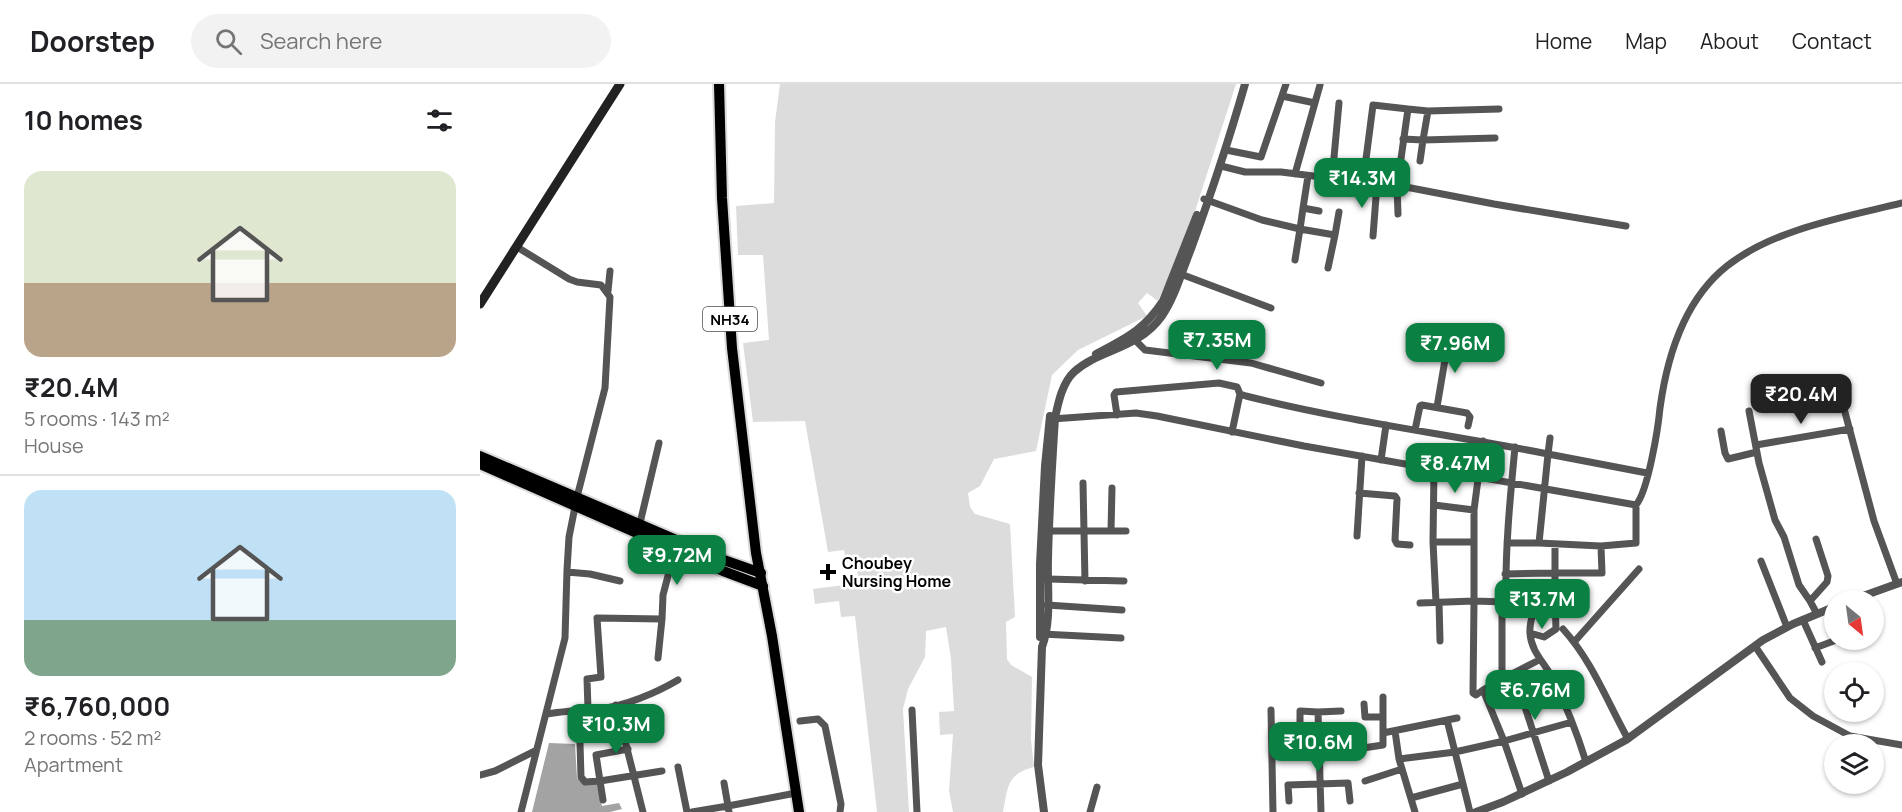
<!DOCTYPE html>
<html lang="en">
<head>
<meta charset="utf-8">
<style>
	body { margin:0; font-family:Manrope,sans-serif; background:#f2f2f2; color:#202124; height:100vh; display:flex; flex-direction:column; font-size:22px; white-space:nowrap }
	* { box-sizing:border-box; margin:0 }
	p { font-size:20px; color:#757577 }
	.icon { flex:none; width:33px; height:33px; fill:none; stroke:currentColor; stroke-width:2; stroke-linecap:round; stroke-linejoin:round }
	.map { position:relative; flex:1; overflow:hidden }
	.details { display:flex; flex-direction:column; background:#fff; width:480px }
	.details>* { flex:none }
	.needle { width:39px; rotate:151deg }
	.controls { position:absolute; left:1344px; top:506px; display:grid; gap:12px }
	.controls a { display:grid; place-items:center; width:60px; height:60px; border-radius:50%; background:#fff; box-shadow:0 2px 4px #0004; font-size:30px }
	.price { position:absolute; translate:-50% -51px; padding:0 14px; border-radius:12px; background:#0b8043; color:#fff; font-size:20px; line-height:39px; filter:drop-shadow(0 2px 3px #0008) }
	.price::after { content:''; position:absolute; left:50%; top:36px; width:18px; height:14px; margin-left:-9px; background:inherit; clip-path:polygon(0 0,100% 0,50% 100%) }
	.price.current { background:#222; color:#fff }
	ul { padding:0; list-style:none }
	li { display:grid; align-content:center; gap:12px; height:318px; padding:0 24px }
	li+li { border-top:2px solid #e0e0e0 }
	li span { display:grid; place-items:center; height:186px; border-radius:18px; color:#555 }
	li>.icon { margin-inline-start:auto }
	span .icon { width:108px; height:108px; fill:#fffc; stroke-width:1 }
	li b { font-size:26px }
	h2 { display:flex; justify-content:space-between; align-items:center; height:72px; padding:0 24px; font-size:26px }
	header { display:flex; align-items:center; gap:36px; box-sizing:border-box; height:84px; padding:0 30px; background:#fff; border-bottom:2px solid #e0e0e0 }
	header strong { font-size:28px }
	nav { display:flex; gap:33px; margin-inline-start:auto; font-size:21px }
	.search { width:420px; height:54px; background:#f2f2f2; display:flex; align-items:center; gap:15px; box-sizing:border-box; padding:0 21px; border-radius:33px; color:#757577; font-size:22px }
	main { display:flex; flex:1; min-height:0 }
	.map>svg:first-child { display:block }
</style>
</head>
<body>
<header>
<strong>Doorstep</strong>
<div class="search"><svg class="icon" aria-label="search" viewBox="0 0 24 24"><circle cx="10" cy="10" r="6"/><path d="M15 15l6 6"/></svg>Search here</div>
<nav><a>Home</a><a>Map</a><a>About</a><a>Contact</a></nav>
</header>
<main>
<section class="details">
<h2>10 homes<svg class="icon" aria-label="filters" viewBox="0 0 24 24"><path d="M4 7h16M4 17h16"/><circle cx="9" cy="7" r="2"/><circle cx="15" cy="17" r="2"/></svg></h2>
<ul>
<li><span style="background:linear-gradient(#dfe7d0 60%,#b9a48a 0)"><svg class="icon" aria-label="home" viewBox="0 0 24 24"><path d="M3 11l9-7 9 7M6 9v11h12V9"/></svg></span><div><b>₹20.4M</b><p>5 rooms · 143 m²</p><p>House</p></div></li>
<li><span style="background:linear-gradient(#bfe0f5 70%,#7fa58c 0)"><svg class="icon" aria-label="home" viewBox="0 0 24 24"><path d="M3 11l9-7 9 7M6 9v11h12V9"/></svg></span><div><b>₹6,760,000</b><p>2 rooms · 52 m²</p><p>Apartment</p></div></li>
</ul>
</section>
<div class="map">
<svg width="1422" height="728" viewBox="0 0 1422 728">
	<rect width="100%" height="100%" fill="#fff"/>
	<path fill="#dcdcdc" d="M300 0H756L707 152 678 217 667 209 658 219 667 232 598 266 572 291 556 367 514 375 500 402 488 409 490 423 495 430 530 440 535 533 526 538 527 575 531 581 552 593 551 656 554 683C526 690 528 704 523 728H473L469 707 473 650 460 651 459 628 474 627 471 575 466 543 446 547 445 573 428 605 423 625 429 728H397L375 532 361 533 359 517 335 520 333 505 379 499 376 477 366 478 364 466 348 468 325 337 273 338 263 259 289 256 283 171H258L256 122 294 119 295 38Z"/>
	<path fill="#a3a3a3" d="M69 659 95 660 97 694 104 700 117 699 122 722 139 719 142 725 130 728H52Z"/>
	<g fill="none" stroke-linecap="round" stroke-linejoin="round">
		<g stroke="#dbdbdb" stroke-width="14">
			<path id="primary" d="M0 372 241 475 281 489
				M0 380 243 487 283 502"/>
		</g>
		<g stroke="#dbdbdb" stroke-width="14">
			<path id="trunk" d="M239 0 242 114 252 264 276 469 292 552 319 728"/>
		</g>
		<path stroke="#555" stroke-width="7" d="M802 12 835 19
			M948 27 943 56 1015 54
			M923 55 943 56 940 77
			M746 66 781 73 806 0
			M741 82 765 88H801L931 104 1014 120 1146 142
			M815 90 840 1
			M828 92 823 124 839 127
			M852 95 859 19
			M883 98 893 21 928 25
			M724 115 782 136 820 145 823 124
			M918 130 917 103 928 25 948 27 1019 25
			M893 152 897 100
			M37 163 89 195 97 198 121 201 130 213 125 304 97 413
			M815 176 820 145 855 151 859 128
			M848 184 855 151
			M698 189 791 224
			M128 207 130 187
			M652 253 665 266 771 279 841 299
			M1358 302 1394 437 1417 500
			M957 323 969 252
			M1269 327 1279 379 1295 436 1304 453 1319 501 1330 517
			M637 331 634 311 636 308 739 299 757 303 760 310 766 312C865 337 967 350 1068 370L1059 459 1121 462 1156 459V421
			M572 335 656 329 677 332 824 362 1156 421C1168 407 1178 345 1180 324 1187 273 1204 216 1247 182 1294 145 1365 133 1422 119
			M935 346 940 322 942 321 987 329 990 333 988 342
			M1241 347 1245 369 1248 375 1277 368
			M752 348 760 310
			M1070 354 1068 370 1167 389
			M1003 357 994 426V517L1026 518
			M1276 361 1370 345
			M901 376 906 341
			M954 385 953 458 956 518
			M603 399 605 497
			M879 409 915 412 917 415 915 456 917 460 930 461
			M954 421 994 426
			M160 439 179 359
			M568 447H646
			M631 447 632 404
			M877 452 882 372
			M1336 455 1348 492 1347 498 1330 517 1337 530
			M953 458H993
			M1027 459H1059
			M1075 461V489H1122L1121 462
			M1281 477 1307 543
			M87 488 110 490 140 497
			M1025 490 1075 489V516L1026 518C1025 466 1030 415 1035 363
			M567 495 644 497
			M1056 517C1054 527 1049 538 1050 549 1051 568 1065 579 1073 595 1086 621 1097 649 1106 678
			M959 518 960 557
			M1022 518V595L1059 576
			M567 521 642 526
			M182 535 183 511 195 465
			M1323 536 1342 578
			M1083 545C1112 577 1127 617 1148 655
			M1050 549 1064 553 1076 545 1075 516
			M562 550 641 554
			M1095 557 1159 485
			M1275 562 1310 614 1333 632 1370 652 1422 661
			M1335 564 1359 555
			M1034 589 1069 697
			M1003 606 1022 595
			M884 620 885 633H903
			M136 621 163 728
			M108 625 107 595 121 593 117 534 182 535 178 574
			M432 626 437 728
			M791 626 793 728
			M838 628 861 627
			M67 630C85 627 102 626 119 625 145 622 176 609 198 596
			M967 636 990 728
			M320 637 338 635 345 642 361 720 360 728
			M820 644V627L838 628 841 728
			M915 647 919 675 975 668 1024 657 1003 606 996 611 993 609 994 517 940 519
			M903 649 977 634
			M100 659 101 693 105 698 120 697 116 671 148 665
			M839 666H870L903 661V613
			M919 675 935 728
			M198 683 207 728
			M0 691 15 687 55 667
			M885 697 922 685
			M1042 710 1024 657 1092 638
			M931 714 983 700
			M123 716 120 697 182 687
			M809 717 808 701 868 699 870 717
			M41 728 85 554 87 486 89 453 95 423
			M212 728 248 722 244 699
			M249 728 248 722 316 709
			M610 728 617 703"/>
		<path stroke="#555" stroke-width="8" d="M616 270C646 254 664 246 683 217L717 131
			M1372 516 1422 498
			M560 553V480L565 382 570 332
			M564 728 558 681 562 563C572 536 567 503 568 475 569 428 572 381 575 334 578 320 582 299 594 288 619 265 658 266 682 232 695 213 702 187 711 165 731 110 749 56 765 0
			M996 728 1023 718 1087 688 1146 656 1283 556 1313 540 1354 523"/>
		<path stroke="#222" stroke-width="9" d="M0 220 140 0"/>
		<use href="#primary" stroke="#000" stroke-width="10"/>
		<use href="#trunk" stroke="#000" stroke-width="10"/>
	</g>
	<path fill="#000" stroke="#fff" stroke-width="2" d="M345 479h6v6h6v6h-6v6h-6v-6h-6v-6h6z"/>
	<g text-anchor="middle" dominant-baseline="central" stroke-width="5" stroke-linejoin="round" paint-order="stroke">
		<rect fill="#fff" stroke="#4c4c4c" stroke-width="1.5" x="223" y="223" width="54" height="24" rx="4.5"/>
		<g font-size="15" font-weight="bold" fill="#000">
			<text x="250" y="235">NH34</text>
		</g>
		<g font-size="16" font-weight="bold" fill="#000" stroke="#fff" text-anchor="start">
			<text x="362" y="479">Choubey<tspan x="362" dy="18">Nursing Home</tspan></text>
		</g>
	</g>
</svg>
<div class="controls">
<a><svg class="needle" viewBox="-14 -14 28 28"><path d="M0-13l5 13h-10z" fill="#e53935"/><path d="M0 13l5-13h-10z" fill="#757577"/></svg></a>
<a><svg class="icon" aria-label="locate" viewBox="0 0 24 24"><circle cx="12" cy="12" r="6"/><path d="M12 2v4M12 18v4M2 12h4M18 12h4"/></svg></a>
<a><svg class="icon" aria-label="layers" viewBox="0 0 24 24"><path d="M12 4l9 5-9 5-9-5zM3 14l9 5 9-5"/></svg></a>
</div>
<b class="price" style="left:882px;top:125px">₹14.3M</b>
<b class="price" style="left:737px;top:287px">₹7.35M</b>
<b class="price" style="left:975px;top:290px">₹7.96M</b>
<b class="price current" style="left:1321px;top:341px">₹20.4M</b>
<b class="price" style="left:975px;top:410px">₹8.47M</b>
<b class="price" style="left:197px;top:502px">₹9.72M</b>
<b class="price" style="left:1062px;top:546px">₹13.7M</b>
<b class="price" style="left:1055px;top:637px">₹6.76M</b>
<b class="price" style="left:136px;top:671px">₹10.3M</b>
<b class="price" style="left:838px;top:689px">₹10.6M</b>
</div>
</main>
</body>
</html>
